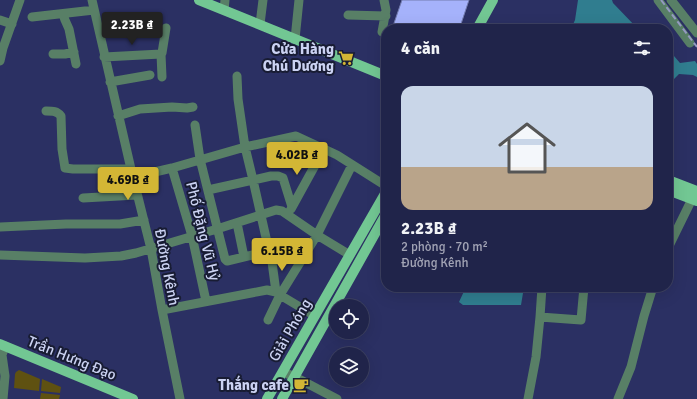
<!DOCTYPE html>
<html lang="vi">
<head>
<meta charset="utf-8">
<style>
	body { margin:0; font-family:Signika,sans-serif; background:#2d3054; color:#f1f3f6; height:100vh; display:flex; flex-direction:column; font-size:15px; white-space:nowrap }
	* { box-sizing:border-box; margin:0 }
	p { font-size:13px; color:#a2a4b5 }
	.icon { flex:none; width:22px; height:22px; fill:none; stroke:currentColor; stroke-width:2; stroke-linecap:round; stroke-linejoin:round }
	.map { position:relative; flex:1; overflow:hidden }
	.panel { position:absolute; left:381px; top:24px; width:292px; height:268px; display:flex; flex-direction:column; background:#20244a; border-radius:16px; box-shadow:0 4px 16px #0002,0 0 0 1px #3d4162 }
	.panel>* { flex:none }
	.fabs { position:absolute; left:329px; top:299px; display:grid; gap:8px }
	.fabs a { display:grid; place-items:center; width:40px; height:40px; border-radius:50%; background:#20244a; box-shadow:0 4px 16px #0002,0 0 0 1px #3d4162; font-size:20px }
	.price { position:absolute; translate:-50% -34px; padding:0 9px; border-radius:4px; background:#d3b635; color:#111; font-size:13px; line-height:26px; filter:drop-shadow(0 1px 2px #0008) }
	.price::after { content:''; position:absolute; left:50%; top:24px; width:12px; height:9px; margin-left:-6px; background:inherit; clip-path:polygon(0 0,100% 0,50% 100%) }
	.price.on { background:#222; color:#fff }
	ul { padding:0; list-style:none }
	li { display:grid; align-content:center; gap:8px; height:212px; padding:0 20px }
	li+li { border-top:1px solid #3d4162 }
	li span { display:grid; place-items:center; height:124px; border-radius:12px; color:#555 }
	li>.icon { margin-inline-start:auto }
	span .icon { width:72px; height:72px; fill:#fffc; stroke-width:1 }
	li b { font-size:17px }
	h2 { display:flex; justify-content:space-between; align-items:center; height:48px; padding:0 20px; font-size:17px }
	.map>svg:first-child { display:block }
</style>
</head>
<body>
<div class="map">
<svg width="697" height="399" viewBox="0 0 697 399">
	<rect width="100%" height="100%" fill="#2b3063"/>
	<path fill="#5f5111" d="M19 370 40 379 39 391 14 388 15 374 16 372Z
		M42 379 61 387 60 393 41 391Z
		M41 393 60 395 59 399H40Z"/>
	<path fill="#307d8f" d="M578 0H612L613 3 638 29H571L575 20Z
		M668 49 680 63 695 61 697 64V77L693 75 679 74 672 81 668 83Z
		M466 287H524L521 305H463L459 302Z"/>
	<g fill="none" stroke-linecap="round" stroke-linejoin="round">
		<path stroke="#587f66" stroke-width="9" d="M92 0 131 169 151 249 162 310 180 399
			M658 0 690 43
			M671 0 697 33
			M224 10 225 0
			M63 14 65 20 69 29 76 64
			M348 15 386 16
			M32 17 94 10
			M0 20 12 24
			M260 24 263 0
			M382 32 386 10 384 0
			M295 39 299 0
			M53 54H65L74 52
			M104 57 161 54
			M0 61 3 48 20 0
			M237 76 238 99 245 147 253 180 269 251 272 262 276 292
			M162 77 161 54 162 53 166 28
			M110 82 150 75
			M46 111C53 111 57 111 61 116L62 149 65 168 73 169H131
			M118 116 140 109 172 107 187 108 193 107
			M195 125 200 159 225 259 227 261 269 251
			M172 168 192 236 206 301
			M133 177 172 168 245 147 296 136 337 155 386 186
			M208 190 271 176H278L283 178 292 207
			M83 198 137 195
			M291 209 324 149
			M237 223 244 257
			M0 227 66 224H120L144 220
			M668 248 692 199
			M0 255 85 258 121 256 136 253 217 229 276 210 282 211 317 235 350 255
			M542 287 540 317 581 320 584 287
			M162 310 267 290 276 292 280 295 315 316
			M268 320 280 295 317 235 352 165
			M283 372 295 377 337 399
			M3 399 5 376 2 355 5 346
			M528 399 536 357 540 317
			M618 399 631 367 644 316 653 287"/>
		<path stroke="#72c793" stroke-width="10" d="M199 0 386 76
			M477 29 493 0
			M668 180 697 191
			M668 190 697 201
			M0 344 133 399
			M267 399 386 192
			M282 399 386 214"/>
		<path stroke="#949ac1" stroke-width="2" stroke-dasharray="6 3" stroke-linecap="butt" d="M661 0 697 47"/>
	</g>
	<path fill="#8e99d8" d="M386 45V59L382 58Z"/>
	<path fill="#a5b2fb" stroke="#747db0" d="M402 0H469L460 27 459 29H392Z"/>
	<defs>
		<g id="supermarket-bare" transform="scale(1.2)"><path d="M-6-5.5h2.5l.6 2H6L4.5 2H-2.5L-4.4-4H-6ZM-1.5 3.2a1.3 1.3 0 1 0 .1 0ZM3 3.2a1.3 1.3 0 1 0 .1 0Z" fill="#d3b635" stroke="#181c33" stroke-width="2.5" paint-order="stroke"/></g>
		<g id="cafe-bare" transform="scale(1.2)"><path d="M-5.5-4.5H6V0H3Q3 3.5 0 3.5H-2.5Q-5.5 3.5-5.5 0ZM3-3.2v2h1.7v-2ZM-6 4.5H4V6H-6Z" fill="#d3b635" stroke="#181c33" stroke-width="2.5" paint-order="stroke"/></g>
	</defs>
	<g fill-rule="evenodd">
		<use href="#supermarket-bare" x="346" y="58"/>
		<use href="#cafe-bare" x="301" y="385"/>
	</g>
	<g text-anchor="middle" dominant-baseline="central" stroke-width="4" stroke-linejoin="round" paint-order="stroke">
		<g font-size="15" font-weight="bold" fill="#cbd2f2" stroke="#181c33" text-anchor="end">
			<text x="334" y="49">Cửa Hàng<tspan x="334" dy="17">Chú Dương</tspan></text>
			<text x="289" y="385">Thắng cafe</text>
		</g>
		<g font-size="15" fill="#cbd2f2" stroke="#181c33">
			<text transform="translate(203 231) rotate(76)">Phố Đặng Vũ Hỷ</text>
			<text transform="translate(167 267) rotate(79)">Đường Kênh</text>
			<text transform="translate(290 330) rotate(-60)">Giải Phóng</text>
			<text transform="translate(72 358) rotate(22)">Trần Hưng Đạo</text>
		</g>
	</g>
</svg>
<div class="fabs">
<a><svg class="icon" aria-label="locate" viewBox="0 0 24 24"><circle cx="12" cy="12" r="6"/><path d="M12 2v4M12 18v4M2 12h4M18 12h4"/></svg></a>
<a><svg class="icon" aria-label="layers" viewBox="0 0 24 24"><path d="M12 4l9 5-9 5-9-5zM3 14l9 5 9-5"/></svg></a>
</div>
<b class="price on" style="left:132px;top:46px">2.23B ₫</b>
<b class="price" style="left:297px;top:176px">4.02B ₫</b>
<b class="price" style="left:128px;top:201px">4.69B ₫</b>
<b class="price" style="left:282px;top:272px">6.15B ₫</b>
<section class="panel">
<h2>4 căn<svg class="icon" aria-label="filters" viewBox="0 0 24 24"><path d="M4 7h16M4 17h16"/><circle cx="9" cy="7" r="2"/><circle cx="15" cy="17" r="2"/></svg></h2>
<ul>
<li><span style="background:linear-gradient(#c9d6e8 65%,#b9a48a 0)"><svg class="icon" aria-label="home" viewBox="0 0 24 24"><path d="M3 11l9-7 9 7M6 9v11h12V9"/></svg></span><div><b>2.23B ₫</b><p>2 phòng · 70 m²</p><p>Đường Kênh</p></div></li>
</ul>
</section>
</div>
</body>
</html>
